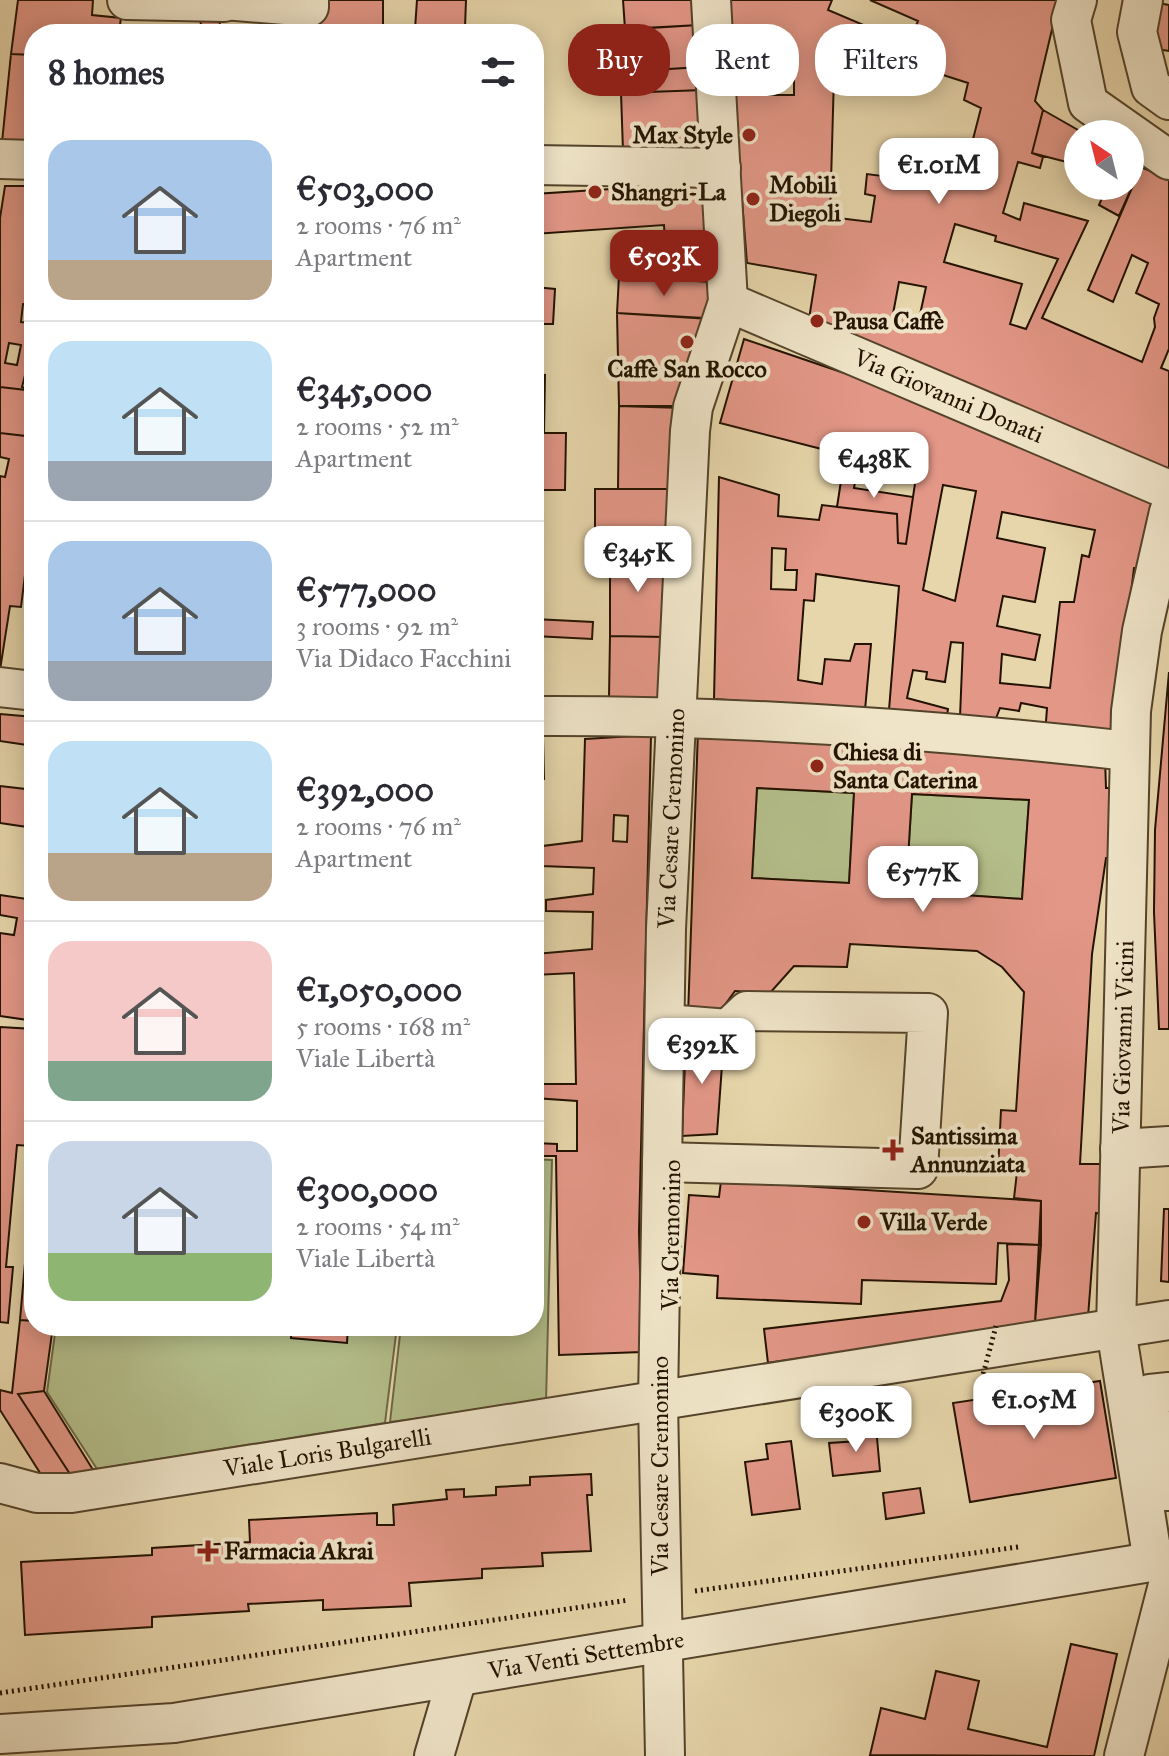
<!DOCTYPE html>
<html lang="en">
<head>
<meta charset="utf-8">
<style>
	body { margin:0; font-family:"IM FELL Great Primer",serif; background:#f7f7f7; color:#2b2b33; height:100vh; display:flex; flex-direction:column; font-size:30px; white-space:nowrap }
	* { box-sizing:border-box; margin:0 }
	p { font-size:26px; color:#7c7c81 }
	.icon { flex:none; width:44px; height:44px; fill:none; stroke:currentColor; stroke-width:2; stroke-linecap:round; stroke-linejoin:round }
	.map { position:relative; flex:1; overflow:hidden }
	.sheet { position:absolute; left:24px; top:24px; width:520px; height:1312px; display:flex; flex-direction:column; background:#fff; border-radius:32px; box-shadow:0 4px 20px #0003 }
	.sheet>* { flex:none }
	.hud { position:absolute; left:568px; top:24px; width:480px; height:72px; display:flex; gap:16px }
	.needle { width:52px; rotate:325deg }
	.fabs { position:absolute; left:1064px; top:120px; display:grid; gap:16px }
	.fabs a { display:grid; place-items:center; width:80px; height:80px; border-radius:50%; background:#fff; box-shadow:0 4px 20px #0003; font-size:40px }
	.price { position:absolute; translate:-50% -68px; padding:0 18px; border-radius:16px; background:#fff; color:#222; font-size:26px; line-height:52px; filter:drop-shadow(0 2px 4px #0008) }
	.price::after { content:''; position:absolute; left:50%; top:48px; width:24px; height:18px; margin-left:-12px; background:inherit; clip-path:polygon(0 0,100% 0,50% 100%) }
	.price.selected { background:#8f2418; color:#fff }
	ul { padding:0; list-style:none }
	li { display:flex; align-items:center; gap:24px; height:200px; padding:0 24px }
	li+li { border-top:2px solid #e1e1e2 }
	li span { display:grid; place-items:center; flex:none; width:224px; height:160px; border-radius:24px; color:#555 }
	li>.icon { margin-inline-start:auto }
	span .icon { width:96px; height:96px; fill:#fffc; stroke-width:1 }
	li b { font-size:34px }
	h2 { display:flex; justify-content:space-between; align-items:center; height:96px; padding:0 24px; font-size:34px }
	.tag { padding:0 28px; border-radius:32px; background:#fff; box-shadow:0 4px 20px #0003; font-size:28px; line-height:72px }
	.tag.selected { background:#8f2418; color:#fff }
	.map>svg:first-child { display:block }
</style>
</head>
<body>
<div class="map">
<svg width="1169" height="1756" viewBox="0 0 1169 1756">
	<rect width="100%" height="100%" fill="#e7d6ab"/>
	<filter id="stains"><feTurbulence type="fractalNoise" baseFrequency=".0025" numOctaves="4"/><feColorMatrix values="0 0 0 0 .2 0 0 0 0 .09 0 0 0 0 .02 0 0 0 .5 -.17"/></filter>
	<radialGradient id="worn" r=".72"><stop offset=".6" stop-color="#630" stop-opacity="0"/><stop offset="1" stop-color="#630" stop-opacity=".3"/></radialGradient>
	<path fill="#b4be8a" stroke="#6c6845" stroke-width="2" d="M757 788 854 793 849 883 752 878Z
		M912 794 1029 800 1022 899 906 891Z
		M534 1159 552 1160 546 1402 390 1422 401 1326H534Z
		M56 1326H397L385 1423 97 1469 47 1392Z"/>
	<path fill="#e39787" stroke="#231200" stroke-width="2" fill-rule="evenodd" d="M18 0H93L92 15 121 18 119 32 151 34H34V55L11 54Z
		M198 0H217L221 34H202Z
		M318 0H383V34H316Z
		M417 0H466L465 28 415 29Z
		M623 0H697L699 25 625 29Z
		M726 0H832L828 10 908 44 918 21 870 0H1059L1035 101 1043 110 1032 153 1043 157 1040 168 1018 162 1003 213 1020 220 1024 203 1088 221 1042 318 1142 362 1155 327 1154 318 1159 304 1136 293 1148 263 1132 255 1113 302 1088 290 1141 167 1169 179V349L1161 368 1169 371V472L808 325 816 275 747 263ZM893 59 968 83 964 100 981 108 961 186 867 174 865 194 875 196 871 222 830 217 834 76 845 79 851 60 889 70ZM794 65V95H768V66ZM955 224 996 236 995 241 1058 259 1026 329 1010 324 1022 284 944 262ZM899 282 926 287 919 319 893 314Z
		M1153 2 1169 5V51L1145 47Z
		M699 25 701 67 620 72 617 30Z
		M11 54 34 55V152H1Z
		M701 67 703 90 621 93 620 72Z
		M703 90 706 148 623 151 621 93Z
		M1043 110 1085 134H1078V165L1032 153Z
		M1130 161 1141 167 1119 216 1099 205 1107 186H1130Z
		M705 183 711 282 667 279 664 225 534 234V194Z
		M5 186H34V305L23 304 21 322 34 323V376L25 375 22 387 34 391 0 387V218ZM9 343 21 345 17 365 5 363Z
		M619 276 711 282 709 319 617 313Z
		M534 287 555 289 553 324H534Z
		M617 313 703 318 682 408 619 406Z
		M744 339 918 398 927 408 1153 502 1145 569 1134 568 1113 741 1045 735 1047 708 1021 703 1019 711 1000 708 995 721 960 717 963 643 951 642 945 682 926 679 927 672 913 670 907 698 948 709 946 722 889 710 899 586 816 574 814 601 804 600 798 680 822 684 825 659 850 661 855 644H871L865 710 714 699 719 477 779 495 778 516 819 520 822 505 897 514 898 543 906 544 917 470 850 440 845 455 720 423ZM943 485 976 491 955 601 923 590ZM1002 512 1095 530 1089 557 1082 555 1074 602H1060L1050 688 1000 683 1002 654 1035 660 1040 635 997 626 1003 596 1035 602 1045 548 997 538ZM772 548 786 549 785 570H797L796 590 771 589Z
		M534 374 545 375 544 433H566L565 490H534Z
		M0 387 34 391V437L0 433Z
		M619 406H673L672 489H618Z
		M0 433 34 437V560L27 559 21 607 10 606 0 670V476L5 477 9 459 0 457Z
		M845 455 858 466 854 488 913 497 906 544 898 543 897 514 837 507Z
		M595 489H672V550H595Z
		M610 550 665 551V637L610 636Z
		M534 619 593 622 592 639 534 636Z
		M610 636 665 637 664 698H609Z
		M1169 672V1029H1159L1154 912 1155 830Z
		M0 714 34 717V746L0 741Z
		M698 730 1105 758 1106 788H1119L1116 859 1106 858 1092 954 1080 1164H1104L1101 1214 1096 1213 1088 1317 1035 1323 1041 1201 1014 1198 1017 1172 998 1170 1001 1110 1016 1111 1024 992 1002 967 977 951 850 944 847 967 794 966 770 993 735 991 716 1017 688 1016ZM757 788 854 793 849 883 752 878ZM912 794 1029 800 1022 899 906 891Z
		M651 735 639 1231 642 1352 559 1355 556 1156H534V1143L557 1144V1151H577V1101L534 1098V1084H576L574 973 534 975V949L535 954 592 949 593 912 546 911V900L593 894 594 868 542 866 543 846 582 841 585 739ZM614 815 628 816 627 842 613 841Z
		M534 738H543L544 779 537 785V810H534Z
		M0 786 34 790V828L0 823Z
		M0 895 34 900V980L28 1020 0 1016V933L14 935 17 918 0 915Z
		M0 1027 34 1029V1125L31 1146 17 1145 6 1267H13L8 1323 0 1322Z
		M686 1037 724 1038 717 1134 682 1136Z
		M721 1181 1041 1201V1245L998 1243 996 1284 862 1280 861 1304 717 1298 718 1276 683 1273 689 1195 719 1197Z
		M1164 1209H1169V1282L1161 1281Z
		M27 1240H34V1321L20 1320Z
		M1007 1244 1041 1245 1035 1323 768 1363 764 1329 1001 1301 1009 1280Z
		M20 1320 34 1321V1326H53L44 1391 18 1394 70 1474 42 1476 0 1410V1390L12 1393Z
		M292 1326H348L347 1343 291 1338Z
		M1100 1381 1116 1478 970 1502 953 1403Z
		M44 1391 95 1473 70 1474 18 1394Z
		M876 1427 880 1471 833 1476 829 1443 859 1441 858 1429Z
		M791 1441 800 1509 752 1515 745 1462 768 1459 766 1444Z
		M591 1474 592 1495H587L591 1551 542 1553 543 1566 482 1569V1578L409 1583 411 1606 323 1610V1600L248 1604 249 1611 152 1617V1627L25 1635 21 1562 152 1555V1548L250 1542 249 1520 377 1513V1525H394L393 1505 447 1499 446 1490 464 1489V1497L496 1495V1487L530 1485V1477Z
		M920 1488 924 1513 886 1519 883 1493Z
		M1071 1644 1117 1654 1094 1756 870 1755 881 1708 925 1719 936 1671 979 1681 968 1729 1047 1747Z"/>
	<g fill="none" stroke-linecap="round" stroke-linejoin="round">
		<g stroke="#54432b" stroke-width="42">
			<g id="minor">
				<path d="M127 0 224 2"/>
				<path d="M224 0 309 7V0"/>
				<path d="M1077 0 1071 20 1088 103 1169 160"/>
				<path d="M1143 0 1137 32 1151 87 1169 100"/>
				<path d="M0 159 34 160"/>
				<path d="M534 165 721 168"/>
				<path id="s1" d="M728 302 1169 490"/>
				<path d="M0 687 34 691"/>
				<path d="M534 716C733 715 931 729 1128 751"/>
				<path d="M1120 1149 1169 1146"/>
				<path d="M662 1162 918 1169 928 1013 747 1011 728 1029 666 1024"/>
				<path d="M1169 1392 1150 1394 1165 1491H1169"/>
				<path id="s2" d="M0 1483 37 1493H71L1169 1320"/>
				<path id="s3" d="M1153 1562 1116 1329 1131 711 1142 631 1169 512"/>
				<path id="s4" d="M0 1734 174 1723 1169 1559"/>
				<path d="M434 1756 457 1678"/>
				<path id="s5" d="M665 1756 658 1402 666 929 690 431 693 407 728 302 711 0"/>
				<path d="M1124 1756 1169 1581"/>
			</g>
		</g>
		<path stroke="#231200" stroke-width="5" stroke-dasharray="2 4" stroke-linecap="butt" d="M104 1327 111 1326
			M695 1591 1018 1547
			M0 1693 629 1600"/>
		<use href="#minor" stroke="#efe4c8" stroke-width="38"/>
		<path stroke="#231200" stroke-width="5" stroke-dasharray="2 4" stroke-linecap="butt" d="M977 1397 996 1326"/>
	</g>
	<g fill="#8f2418" stroke="#efe4c8" stroke-width="3">
		<circle cx="749" cy="135" r="8"/>
		<circle cx="595" cy="192" r="8"/>
		<circle cx="753" cy="199" r="8"/>
		<circle cx="817" cy="321" r="8"/>
		<circle cx="687" cy="342" r="8"/>
		<circle cx="817" cy="766" r="8"/>
		<path d="M889 1138h8v8h8v8h-8v8h-8v-8h-8v-8h8z"/>
		<circle cx="864" cy="1222" r="8"/>
		<path d="M204 1539h8v8h8v8h-8v8h-8v-8h-8v-8h8z"/>
	</g>
	<g text-anchor="middle" dominant-baseline="central" stroke-width="8" stroke-linejoin="round" paint-order="stroke">
		<g font-size="24" font-weight="bold" fill="#231200" stroke="#efe4c8" text-anchor="start">
			<text x="733" y="135" text-anchor="end">Max Style</text>
			<text x="769" y="185">Mobili<tspan x="769" dy="28">Diegoli</tspan></text>
			<text x="611" y="192">Shangri-La</text>
			<text x="833" y="321">Pausa Caffè</text>
			<text x="687" y="369" text-anchor="middle">Caffè San Rocco</text>
			<text x="833" y="752">Chiesa di<tspan x="833" dy="28">Santa Caterina</tspan></text>
			<text x="911" y="1136">Santissima<tspan x="911" dy="28">Annunziata</tspan></text>
			<text x="880" y="1222">Villa Verde</text>
			<text x="224" y="1551">Farmacia Akrai</text>
		</g>
		<g font-size="24" fill="#231200" stroke="#efe4c8">
			<text stroke="none"><textPath href="#s1" startOffset="240">Via Giovanni Donati</textPath></text>
			<text stroke="none"><textPath href="#s5" startOffset="938">Via Cesare Cremonino</textPath></text>
			<text stroke="none"><textPath href="#s3" startOffset="528">Via Giovanni Vicini</textPath></text>
			<text transform="translate(671 1235) rotate(-89)">Via Cremonino</text>
			<text stroke="none"><textPath href="#s2" startOffset="332">Viale Loris Bulgarelli</textPath></text>
			<text transform="translate(660 1466) rotate(-90)">Via Cesare Cremonino</text>
			<text stroke="none"><textPath href="#s4" startOffset="592">Via Venti Settembre</textPath></text>
		</g>
	</g>
	<rect width="100%" height="100%" filter="url(#stains)"/>
	<rect width="100%" height="100%" fill="url(#worn)"/>
</svg>
<div class="fabs">
<a><svg class="needle" viewBox="-14 -14 28 28"><path d="M0-13l5 13h-10z" fill="#e53935"/><path d="M0 13l5-13h-10z" fill="#7c7c81"/></svg></a>
</div>
<b class="price" style="left:939px;top:206px">€1.01M</b>
<b class="price selected" style="left:664px;top:298px">€503K</b>
<b class="price" style="left:874px;top:500px">€438K</b>
<b class="price" style="left:638px;top:594px">€345K</b>
<b class="price" style="left:923px;top:914px">€577K</b>
<b class="price" style="left:702px;top:1086px">€392K</b>
<b class="price" style="left:1034px;top:1441px">€1.05M</b>
<b class="price" style="left:856px;top:1454px">€300K</b>
<div class="hud">
<a class="tag selected">Buy</a>
<a class="tag">Rent</a>
<a class="tag">Filters</a>
</div>
<section class="sheet">
<h2>8 homes<svg class="icon" aria-label="filters" viewBox="0 0 24 24"><path d="M4 7h16M4 17h16"/><circle cx="9" cy="7" r="2"/><circle cx="15" cy="17" r="2"/></svg></h2>
<ul>
<li><span style="background:linear-gradient(#a9c7e8 75%,#b9a48a 0)"><svg class="icon" aria-label="home" viewBox="0 0 24 24"><path d="M3 11l9-7 9 7M6 9v11h12V9"/></svg></span><div><b>€503,000</b><p>2 rooms · 76 m²</p><p>Apartment</p></div></li>
<li><span style="background:linear-gradient(#bfe0f5 75%,#9aa5b1 0)"><svg class="icon" aria-label="home" viewBox="0 0 24 24"><path d="M3 11l9-7 9 7M6 9v11h12V9"/></svg></span><div><b>€345,000</b><p>2 rooms · 52 m²</p><p>Apartment</p></div></li>
<li><span style="background:linear-gradient(#a9c7e8 75%,#9aa5b1 0)"><svg class="icon" aria-label="home" viewBox="0 0 24 24"><path d="M3 11l9-7 9 7M6 9v11h12V9"/></svg></span><div><b>€577,000</b><p>3 rooms · 92 m²</p><p>Via Didaco Facchini</p></div></li>
<li><span style="background:linear-gradient(#bfe0f5 70%,#b9a48a 0)"><svg class="icon" aria-label="home" viewBox="0 0 24 24"><path d="M3 11l9-7 9 7M6 9v11h12V9"/></svg></span><div><b>€392,000</b><p>2 rooms · 76 m²</p><p>Apartment</p></div></li>
<li><span style="background:linear-gradient(#f6c9c9 75%,#7fa58c 0)"><svg class="icon" aria-label="home" viewBox="0 0 24 24"><path d="M3 11l9-7 9 7M6 9v11h12V9"/></svg></span><div><b>€1,050,000</b><p>5 rooms · 168 m²</p><p>Viale Libertà</p></div></li>
<li><span style="background:linear-gradient(#c9d6e8 70%,#8fb573 0)"><svg class="icon" aria-label="home" viewBox="0 0 24 24"><path d="M3 11l9-7 9 7M6 9v11h12V9"/></svg></span><div><b>€300,000</b><p>2 rooms · 54 m²</p><p>Viale Libertà</p></div></li>
</ul>
</section>
</div>
</body>
</html>
